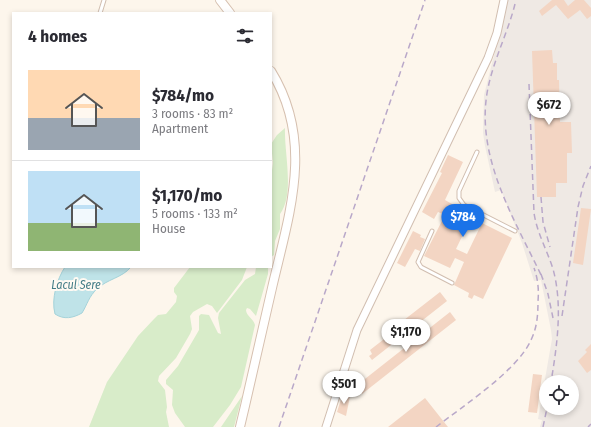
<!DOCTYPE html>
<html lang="en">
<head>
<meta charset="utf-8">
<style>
	body { margin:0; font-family:"Fira Sans Condensed",sans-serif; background:#f2f2f3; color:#2b2b33; height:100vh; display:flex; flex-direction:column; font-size:15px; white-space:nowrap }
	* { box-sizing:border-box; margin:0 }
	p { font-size:13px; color:#7c7c81 }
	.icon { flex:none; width:22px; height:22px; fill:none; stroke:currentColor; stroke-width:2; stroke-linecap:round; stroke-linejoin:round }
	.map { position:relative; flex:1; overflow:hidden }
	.side { position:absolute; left:12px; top:12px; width:260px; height:256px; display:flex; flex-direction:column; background:#fff; border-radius:0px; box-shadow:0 2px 6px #0003 }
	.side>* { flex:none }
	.controls { position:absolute; left:539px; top:375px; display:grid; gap:8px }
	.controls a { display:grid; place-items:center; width:40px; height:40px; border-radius:50%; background:#fff; box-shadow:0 2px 6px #0003; font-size:20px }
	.price { position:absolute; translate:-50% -34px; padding:0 9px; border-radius:14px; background:#fff; color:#222; font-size:13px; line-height:26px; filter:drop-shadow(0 1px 2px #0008) }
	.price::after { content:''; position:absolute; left:50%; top:24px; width:12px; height:9px; margin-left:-6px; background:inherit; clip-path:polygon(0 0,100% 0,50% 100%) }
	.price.active { background:#1a73e8; color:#fff }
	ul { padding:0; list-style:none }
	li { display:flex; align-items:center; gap:12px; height:100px; padding:0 16px }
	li+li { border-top:1px solid #e1e1e2 }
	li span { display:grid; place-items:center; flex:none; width:112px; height:80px; border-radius:0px; color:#555 }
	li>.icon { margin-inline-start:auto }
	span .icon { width:48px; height:48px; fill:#fffc; stroke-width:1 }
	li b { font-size:17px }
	h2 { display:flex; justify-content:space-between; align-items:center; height:48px; padding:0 16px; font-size:17px }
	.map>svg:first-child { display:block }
</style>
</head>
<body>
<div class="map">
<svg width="591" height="427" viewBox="0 0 591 427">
	<rect width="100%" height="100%" fill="#fdf6ec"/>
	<path fill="#efe9e4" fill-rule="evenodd" d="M508 0H591V427H540L542 420 538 419 552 339 551 330 541 280 534 281 522 243 501 190 495 192 485 146 483 133 484 95ZM546 382H572V408H546Z"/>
	<path fill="#d8ecc9" d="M285 128C284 153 295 194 280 214V229L275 241 274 255 271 257V177L273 163 271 144 277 135Z
		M190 267H247L242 280 217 313 212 306 207 304 193 312 190 316 192 329 190 334 176 358 159 376 158 381 165 390 167 407 166 412 169 427H89L107 382 138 336 154 319 158 315 166 314 176 302 177 296 174 292V288Z
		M256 267H268V274L256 316 250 309 247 308 246 310C246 316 254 319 255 325L241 387 230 405 213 427H185L175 413 172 405 173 390 166 384V380L178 366 199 330V316L201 314 209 315 218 333 221 334 218 318 219 313 245 280 255 274Z
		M242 396 234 427H221Z"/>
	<path fill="#bfe3e8" stroke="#a5d3da" d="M65 267H131C122 278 107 279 97 289 89 296 87 305 82 313 73 318 64 320 55 314 51 299 57 279 65 267Z"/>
	<path fill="#f3d5c3" d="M552 0H564L568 6 575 0H584L591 8V16L587 19 580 10 568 19 556 5 542 16 539 11Z
		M552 50 553 63H557V80H559L560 122H571L572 153H567V183H556V197H537L532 51Z
		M448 155 463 162 445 200 475 217 472 223 469 222 456 249 467 254 482 223 512 238 483 299 474 295 472 299 468 297 469 293 454 285 464 262 455 258 450 268 424 256 445 215 438 212 434 219 422 212 442 173 440 172Z
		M581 208 591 209 583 265 573 263Z
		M413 231 421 235 420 237 425 239 420 251 415 249 405 267 397 263Z
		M440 292 447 301 372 360 369 356 372 354 370 350 397 329 395 327Z
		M450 312 456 320 362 394 356 386Z
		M591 344V370L587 373 578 361 587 352 585 350Z
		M533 374 542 375 537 413 528 412Z
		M343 393 350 396 346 416 337 412Z
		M425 398 448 427H388Z"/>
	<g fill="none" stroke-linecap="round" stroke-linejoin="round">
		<g stroke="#d1beb0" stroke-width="5">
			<path id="service" d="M100 13 104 0
				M477 152 459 191V198L464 205 515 231
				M432 231 418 262 421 267 452 283"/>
		</g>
		<g stroke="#d1beb0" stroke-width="9">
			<path id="tertiary" d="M326 427 357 330 488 58 497 33 504 0"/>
		</g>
		<g stroke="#d6c0b0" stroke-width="10">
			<path id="secondary" d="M220 0 230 13
				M240 427C251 381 261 335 272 288 289 214 315 142 271 71"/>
		</g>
		<use href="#service" stroke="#fff" stroke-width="3"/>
		<use href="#tertiary" stroke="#fff" stroke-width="7"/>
		<use href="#secondary" stroke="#fff" stroke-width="8"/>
		<path stroke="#b9a8c9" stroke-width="1.5" stroke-dasharray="6 4" stroke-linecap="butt" d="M515 4C508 32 494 59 488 88 474 156 515 220 543 279
			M529 84 534 213C537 233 547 250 553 269 563 305 557 346 551 382
			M541 197 543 222 550 247
			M541 274 548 294 553 318
			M562 316 578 207 583 186 591 166
			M279 427 425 0
			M436 427C463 406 518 370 531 340 537 328 538 315 538 301 539 290 538 279 534 268
			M543 427 547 408
			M588 427 591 424"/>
	</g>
	<g text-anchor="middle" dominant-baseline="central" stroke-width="4" stroke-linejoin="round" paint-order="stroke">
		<g font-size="12" font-style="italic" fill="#437c86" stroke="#fffaf3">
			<text x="76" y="285">Lacul Sere</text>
		</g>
	</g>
</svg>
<div class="controls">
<a><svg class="icon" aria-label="locate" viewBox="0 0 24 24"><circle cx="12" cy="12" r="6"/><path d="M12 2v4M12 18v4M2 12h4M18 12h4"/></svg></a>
</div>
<b class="price" style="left:549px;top:126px">$672</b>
<b class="price active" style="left:463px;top:238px">$784</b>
<b class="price" style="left:406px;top:353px">$1,170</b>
<b class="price" style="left:344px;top:405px">$501</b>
<section class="side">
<h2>4 homes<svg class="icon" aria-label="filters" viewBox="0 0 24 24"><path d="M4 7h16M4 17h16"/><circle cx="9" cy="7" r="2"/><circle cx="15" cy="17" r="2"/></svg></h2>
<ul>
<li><span style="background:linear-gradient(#ffd9b3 60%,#9aa5b1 0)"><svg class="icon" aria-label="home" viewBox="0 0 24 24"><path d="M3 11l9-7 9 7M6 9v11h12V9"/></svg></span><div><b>$784/mo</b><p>3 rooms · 83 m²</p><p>Apartment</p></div></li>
<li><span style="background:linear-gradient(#bfe0f5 65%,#8fb573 0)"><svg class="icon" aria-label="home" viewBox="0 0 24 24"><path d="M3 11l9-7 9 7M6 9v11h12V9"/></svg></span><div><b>$1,170/mo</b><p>5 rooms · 133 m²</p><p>House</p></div></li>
</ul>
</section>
</div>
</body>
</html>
